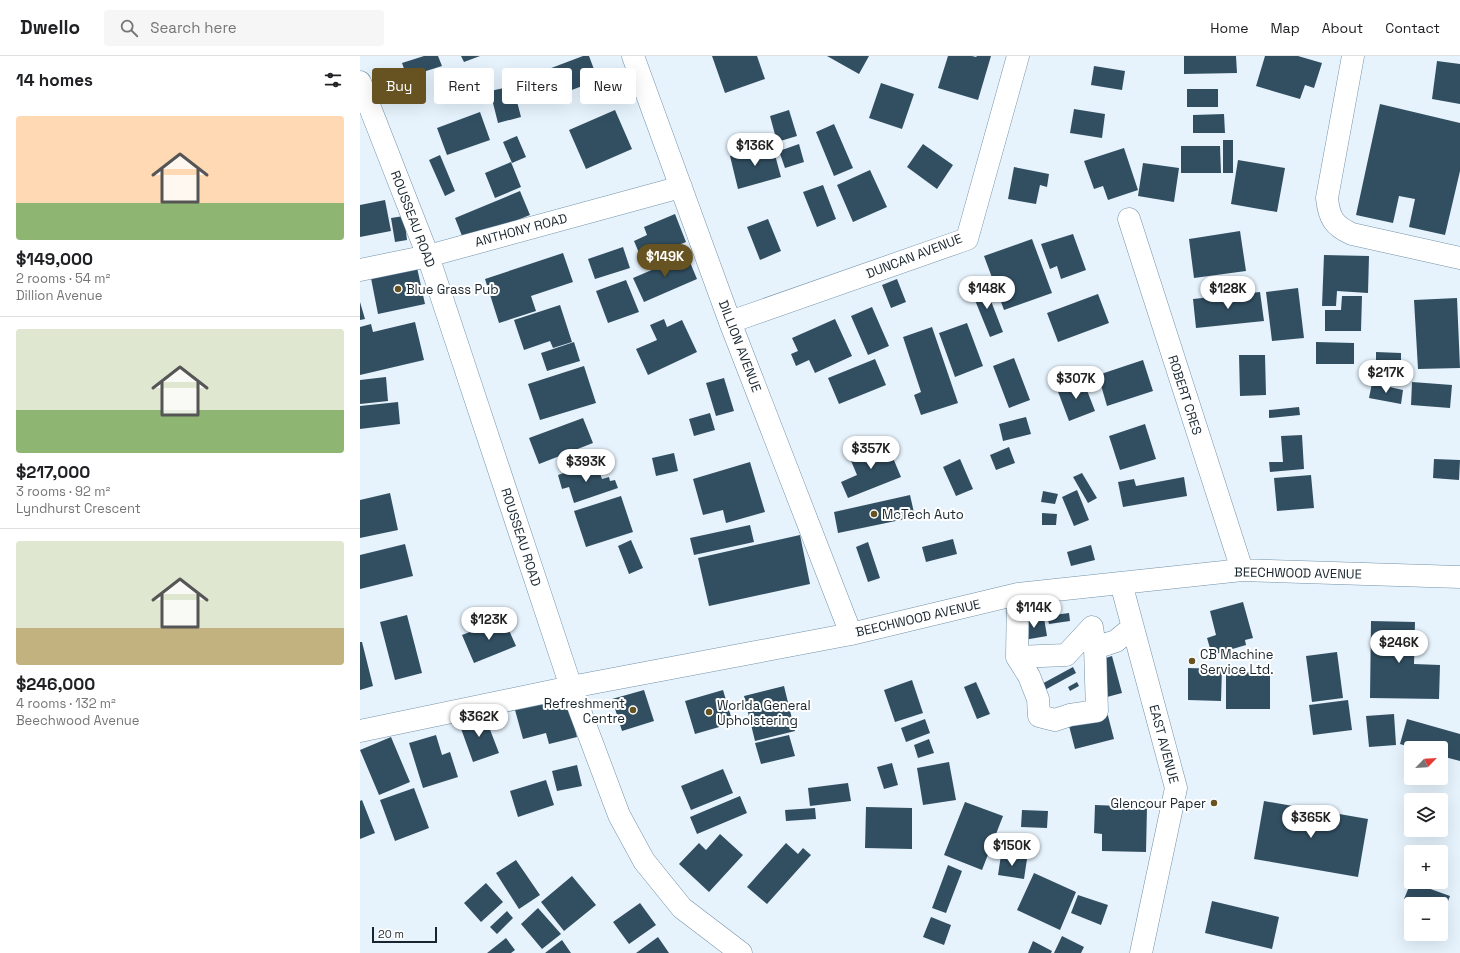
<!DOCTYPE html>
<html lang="en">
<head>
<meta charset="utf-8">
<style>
	body { margin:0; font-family:"Space Grotesk",sans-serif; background:#f6f6f6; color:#202124; height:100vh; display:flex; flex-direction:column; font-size:15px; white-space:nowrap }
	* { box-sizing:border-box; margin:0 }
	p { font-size:13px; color:#757577 }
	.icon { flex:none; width:22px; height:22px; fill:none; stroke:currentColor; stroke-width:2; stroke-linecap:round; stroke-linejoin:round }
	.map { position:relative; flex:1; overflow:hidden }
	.sheet { display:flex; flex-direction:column; background:#fff; width:360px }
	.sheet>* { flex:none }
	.guide { position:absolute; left:12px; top:12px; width:380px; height:36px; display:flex; gap:8px }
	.needle { width:26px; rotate:65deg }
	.buttons { position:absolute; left:1044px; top:685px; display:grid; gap:8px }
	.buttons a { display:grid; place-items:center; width:44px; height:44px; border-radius:4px; background:#fff; box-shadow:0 4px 16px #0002; font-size:20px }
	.scale { position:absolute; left:12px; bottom:10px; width:65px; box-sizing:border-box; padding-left:4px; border:2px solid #18252d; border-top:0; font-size:11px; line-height:14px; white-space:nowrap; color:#18252d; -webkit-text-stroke:3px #fff; paint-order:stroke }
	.price { position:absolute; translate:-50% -34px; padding:0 9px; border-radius:14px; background:#fff; color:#222; font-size:13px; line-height:26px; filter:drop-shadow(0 1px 2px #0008) }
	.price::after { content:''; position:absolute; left:50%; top:24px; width:12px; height:9px; margin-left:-6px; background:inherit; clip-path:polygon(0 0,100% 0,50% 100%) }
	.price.on { background:#665321; color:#fff }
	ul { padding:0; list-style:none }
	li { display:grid; align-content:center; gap:8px; height:212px; padding:0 16px }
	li+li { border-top:1px solid #e0e0e0 }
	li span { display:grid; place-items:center; height:124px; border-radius:4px; color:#555 }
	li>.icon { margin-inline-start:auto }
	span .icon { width:72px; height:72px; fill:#fffc; stroke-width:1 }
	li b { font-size:17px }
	h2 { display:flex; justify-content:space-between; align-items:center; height:48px; padding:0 16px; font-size:17px }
	.pill { padding:0 14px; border-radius:4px; background:#fff; box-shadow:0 4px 16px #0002; font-size:14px; line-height:36px }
	.pill.on { background:#665321; color:#fff }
	header { display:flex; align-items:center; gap:24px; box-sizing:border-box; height:56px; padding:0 20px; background:#fff; border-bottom:1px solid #e0e0e0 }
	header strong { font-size:19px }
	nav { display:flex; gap:22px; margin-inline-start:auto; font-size:14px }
	.search { width:280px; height:36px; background:#f6f6f6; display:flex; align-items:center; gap:10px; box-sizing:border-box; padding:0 14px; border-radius:4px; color:#757577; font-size:15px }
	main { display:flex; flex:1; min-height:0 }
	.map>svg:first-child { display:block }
</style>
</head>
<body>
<header>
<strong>Dwello</strong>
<div class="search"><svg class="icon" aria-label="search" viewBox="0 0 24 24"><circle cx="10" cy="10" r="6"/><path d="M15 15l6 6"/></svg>Search here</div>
<nav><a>Home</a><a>Map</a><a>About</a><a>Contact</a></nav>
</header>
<main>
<section class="sheet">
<h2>14 homes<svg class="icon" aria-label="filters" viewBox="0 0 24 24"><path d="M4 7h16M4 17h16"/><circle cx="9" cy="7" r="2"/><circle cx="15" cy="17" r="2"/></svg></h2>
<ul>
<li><span style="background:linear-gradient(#ffd9b3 70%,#8fb573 0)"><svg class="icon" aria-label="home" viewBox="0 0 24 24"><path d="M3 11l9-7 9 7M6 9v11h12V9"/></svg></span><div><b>$149,000</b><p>2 rooms · 54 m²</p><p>Dillion Avenue</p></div></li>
<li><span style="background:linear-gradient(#dfe7d0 65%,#8fb573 0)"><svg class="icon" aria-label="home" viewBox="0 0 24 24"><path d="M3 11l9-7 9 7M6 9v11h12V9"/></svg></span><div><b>$217,000</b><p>3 rooms · 92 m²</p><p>Lyndhurst Crescent</p></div></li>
<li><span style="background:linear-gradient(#dfe7d0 70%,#c2b280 0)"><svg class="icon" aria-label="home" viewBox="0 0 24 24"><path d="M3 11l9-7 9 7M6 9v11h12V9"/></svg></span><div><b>$246,000</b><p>4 rooms · 132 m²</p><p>Beechwood Avenue</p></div></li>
</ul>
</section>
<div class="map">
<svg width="1100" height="897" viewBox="0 0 1100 897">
	<rect width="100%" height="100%" fill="#e6f3fd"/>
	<path fill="#324f62" d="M64 0H78L82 10 47 21 42 7Z
		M101 0H120L104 6Z
		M223 0H229L238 24 196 40 186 14Z
		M352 0H397L405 23 365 37Z
		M467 0H509L499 18Z
		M588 0H612L616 1 617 0H631L618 44 578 32Z
		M824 0H876L877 17 824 18Z
		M905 0H938L962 7 954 32 945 29 940 43 896 30Z
		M1077 5 1100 8V48L1072 43Z
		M734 10 765 15 762 34 731 29Z
		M521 27 554 38 542 73 509 62Z
		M153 30 161 61 138 67 130 35Z
		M827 33H858V51H827Z
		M1020 48 1100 67V115L1085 179 1049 171 1055 143 1039 140 1033 167 996 159Z
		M714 53 745 58 742 82 710 77Z
		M255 54 272 93 226 113 209 74Z
		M429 54 437 80 417 86 410 60Z
		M120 56 130 84 87 99 77 72Z
		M864 58 865 77H833V59Z
		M474 68 493 112 474 120 456 76Z
		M157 80 166 101 152 107 143 86Z
		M863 84H873V117H863Z
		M412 88 421 121 378 133 370 100Z
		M439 88 444 106 425 112 419 95Z
		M563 88 593 109 577 133 547 111Z
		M821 90H860L861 117H821Z
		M764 92 778 134 748 144 743 130 734 133 724 105Z
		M80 99 95 135 85 140 69 104Z
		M878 104 925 112 917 156 871 148Z
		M151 106 161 131 135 142 125 117Z
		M783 107 819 112 814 146 778 140Z
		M654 111 689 118 687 131 680 129 676 148 648 143Z
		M510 114 527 151 493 166 477 129Z
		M463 129 476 163 457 171 443 136Z
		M160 135 170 159 104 185 95 162Z
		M25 144 31 175 0 181V149Z
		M315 158 326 186 282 204 274 185 287 179 284 171Z
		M44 160 47 184 35 186 31 162Z
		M408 163 421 195 400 204 387 171Z
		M880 175 886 215 834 222 829 183Z
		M713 178 726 214 701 223 697 210 690 213 681 188Z
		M672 183 692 237 644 254 624 200Z
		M263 191 270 212 235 223 228 203Z
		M203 197 213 226 171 240 176 255 139 267 125 223Z
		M327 199 337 223 284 246 273 222Z
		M964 199 1009 200 1008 237 977 235 976 250H962Z
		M56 207 65 248 18 258 10 217Z
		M537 223 546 246 531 252 522 229Z
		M266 224 279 256 248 267 236 235Z
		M624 227 643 276 630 281 610 232Z
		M938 232 944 282 912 285 906 236Z
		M900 236 904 265 836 272 833 243Z
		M738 238 749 267 698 286 687 257Z
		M982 240H1002L1001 275H965V254H981Z
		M1097 242 1100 312 1058 313 1054 244Z
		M0 246 5 263 0 264Z
		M200 249 212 286 193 292 190 285 164 294 154 264Z
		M512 251 529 290 508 299 491 260Z
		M304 263 307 271 322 264 337 296 288 319 276 293 297 284 290 269Z
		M475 263 492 300 455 317 449 304 436 310 431 298 438 295 432 282Z
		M55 266 64 304 0 319V271L11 268 13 276Z
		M607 267 623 310 595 321 579 277Z
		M572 271 598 347 561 359 554 339 561 336 543 281Z
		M214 286 220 305 187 315 181 297Z
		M956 286 994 287V308H956Z
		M1016 296 1041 297V320H1016Z
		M879 299H905L906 339 880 340Z
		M654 302 670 344 649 352 633 310Z
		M515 303 526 329 479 348 468 322Z
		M783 304 793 335 747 350 738 319Z
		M224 310 236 347 180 364 168 328Z
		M26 321 28 345 0 348V324Z
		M364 322 374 355 356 360 346 327Z
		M723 324 735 355 709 365 697 333Z
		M1052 326 1092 329 1090 352 1051 349Z
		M1012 327 1043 334 1041 348 1009 342Z
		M38 346 40 368 0 373V350Z
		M939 351 940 359 909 362V354Z
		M350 357 355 374 334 380 329 363Z
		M666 361 671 378 643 385 639 368Z
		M223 362 233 387 179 408 169 382Z
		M785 368 796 403 760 414 749 380Z
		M942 379 944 413 910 416 909 406H923L921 380Z
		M526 385 541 421 488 442 481 426 497 419 489 400Z
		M649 391 655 407 636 414 630 399Z
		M314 397 318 415 296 420 292 402Z
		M600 403 613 433 596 440 583 411Z
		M1074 403 1100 404 1099 424 1073 422Z
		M236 406 242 423 249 421 250 425 255 424 258 432 214 447 209 431 202 433 198 419Z
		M390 406 405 456 366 467 363 454 343 459 333 423Z
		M722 417 737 442 728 447 713 421Z
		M951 419 954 452 917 455 914 422Z
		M824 421 827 440 763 451 758 426 774 423 776 430Z
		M717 434 729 464 714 470 702 441Z
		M683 435 698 438 695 448 681 446Z
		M30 437 38 474 0 482V444Z
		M550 439 555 461 478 477 474 456Z
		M261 440 273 476 226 491 214 455Z
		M682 457 697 458 696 469H682Z
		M390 469 394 486 334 499 330 482Z
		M440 479 450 528 349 550 338 502Z
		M593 483 597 498 566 506 562 491Z
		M271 484 283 512 269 518 258 490Z
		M508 486 520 522 508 526 496 491Z
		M45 488 53 520 0 533V499Z
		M731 489 735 504 711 510 707 496Z
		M883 546 893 582 885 584 886 589 852 599 847 582 856 579 850 555Z
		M709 557 710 565 689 568 687 560Z
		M47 559 62 617 35 624 20 566Z
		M684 562 687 580 664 584 660 566Z
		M144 563 156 590 114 607 102 579Z
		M1011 565 1055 566 1054 608 1080 609 1079 643 1010 642Z
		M0 586H2L13 630 0 634Z
		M977 596 983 642 952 646 946 600Z
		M752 600 762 637 747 641 736 605Z
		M713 611 716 617 681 636 678 630Z
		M828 612 862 613 861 645 828 644Z
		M866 616 910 617V653H866Z
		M552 624 563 657 535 666 524 634Z
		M616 626 630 658 617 663 604 631Z
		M717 626 719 630 710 635 708 631Z
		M424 630 435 675 395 685 384 640Z
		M284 634 294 665 262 675 252 643Z
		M363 634 373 667 335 678 325 645Z
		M207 640 217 681 189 688 186 677 163 683 155 654Z
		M988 644 992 674 953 679 949 649Z
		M747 656 754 683 715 693 708 666Z
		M124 658 139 697 113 706 99 667Z
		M1034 658 1036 689 1009 691 1006 660Z
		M565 663 570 677 546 686 541 672Z
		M1047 663 1100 678V705L1081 700V692H1053L1040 688Z
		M76 679 82 699 90 696 98 721 63 732 49 687Z
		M429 679 435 700 401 708 395 687Z
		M31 681 50 726 19 739 0 694Z
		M569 683 574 697 558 702 554 689Z
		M589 706 596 744 563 749 557 712Z
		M532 707 538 729 524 733 517 711Z
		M217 709 222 730 197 735 192 715Z
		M363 713 373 737 331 754 321 730Z
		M186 724 194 749 158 761 150 735Z
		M488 727 491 745 450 750 448 732Z
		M54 732 69 772 35 785 20 744Z
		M380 740 387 757 337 778 330 761Z
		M2 744 15 777 0 783V745Z
		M904 745 1008 763 998 821 894 803Z
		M605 746 643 760 622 814 584 799Z
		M735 749 787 751 786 796 742 795V778L734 777Z
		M506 751 552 752V793L505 792Z
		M455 752 456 763 426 765 425 754Z
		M662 754 688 755 687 772 661 771Z
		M360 778 383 799 349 836 319 808 339 787 346 794Z
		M426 787 438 798 443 792 451 799 407 848 387 831Z
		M641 799 667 803 664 823 638 819Z
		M156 804 180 839 159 853 136 817Z
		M588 809 602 815 586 857 572 852Z
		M674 817 716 836 700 874 657 854Z
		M212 820 236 849 204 875 181 846Z
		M1051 826 1090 840 1083 858 1081 857V848H1057L1044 843Z
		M126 827 143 846 121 866 104 847Z
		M718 839 748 849 741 869 711 857Z
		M852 845 919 861 912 893 845 877Z
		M280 847 296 869 269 888 253 866Z
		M178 852 201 878 182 893 161 868Z
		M147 855 153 862 137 878 130 871Z
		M571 861 591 869 584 889 563 881Z
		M702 880 724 891 721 897H694Z
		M298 881 309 897H276Z
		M146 882 155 894 151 897H127Z
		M202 884 211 897H185Z
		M673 885 692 895 691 897H668Z"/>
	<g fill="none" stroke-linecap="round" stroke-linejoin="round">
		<g stroke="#7392a8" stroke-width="23">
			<path id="minor" d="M273 0 370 266 491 578
				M993 0 967 142C969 162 974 170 992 178L1100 202
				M0 26 68 200 211 631 259 759 284 805 322 852 381 897
				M769 163 882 514
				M0 214 68 200 321 131
				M370 266 607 183 658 0
				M761 527 816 732 781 897
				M658 538 657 601 669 620 678 643 679 660 695 664 710 659 737 655 735 592 756 585 773 571
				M657 601 706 599 732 571 735 592
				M0 675 211 631 491 578 658 538 882 514 1100 521"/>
		</g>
		<use href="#minor" stroke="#fff" stroke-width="22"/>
	</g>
	<g fill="#665321" stroke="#fff" stroke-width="1.5">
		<circle cx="38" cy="233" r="4"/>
		<circle cx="514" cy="458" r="4"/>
		<circle cx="832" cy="605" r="4"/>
		<circle cx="273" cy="654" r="4"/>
		<circle cx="349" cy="656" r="4"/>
		<circle cx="854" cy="747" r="4"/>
	</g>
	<g text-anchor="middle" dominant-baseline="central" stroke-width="4" stroke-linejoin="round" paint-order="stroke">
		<g font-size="13" fill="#18252d" stroke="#fff">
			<text transform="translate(53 163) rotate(69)">ROUSSEAU ROAD</text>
			<text transform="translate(161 174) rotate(-15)">ANTHONY ROAD</text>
			<text transform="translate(554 200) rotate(-21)">DUNCAN AVENUE</text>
			<text transform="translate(380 290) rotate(69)">DILLION AVENUE</text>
			<text transform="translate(825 339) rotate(72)">ROBERT CRES</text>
			<text transform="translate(161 481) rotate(72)">ROUSSEAU ROAD</text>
			<text transform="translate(938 517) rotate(1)">BEECHWOOD AVENUE</text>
			<text transform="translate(558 562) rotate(-13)">BEECHWOOD AVENUE</text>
			<text transform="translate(804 688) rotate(75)">EAST AVENUE</text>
		</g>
		<g font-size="13" fill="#18252d" stroke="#fff" text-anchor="start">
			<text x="46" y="233">Blue Grass Pub</text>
			<text x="522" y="458">McTech Auto</text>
			<text x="840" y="598">CB Machine<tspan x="840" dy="15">Service Ltd.</tspan></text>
			<text x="265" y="647" text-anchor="end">Refreshment<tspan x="265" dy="15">Centre</tspan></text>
			<text x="357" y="649">Worlda General<tspan x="357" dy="15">Upholstering</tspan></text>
			<text x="846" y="747" text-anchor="end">Glencour Paper</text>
		</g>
	</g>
</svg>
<div class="buttons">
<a><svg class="needle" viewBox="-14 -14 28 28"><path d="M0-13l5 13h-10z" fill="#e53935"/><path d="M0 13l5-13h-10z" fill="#757577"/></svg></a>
<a><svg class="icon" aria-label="layers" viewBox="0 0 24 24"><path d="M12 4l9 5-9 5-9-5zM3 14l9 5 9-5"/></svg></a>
<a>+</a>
<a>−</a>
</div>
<div class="scale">20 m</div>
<b class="price" style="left:395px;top:111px">$136K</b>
<b class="price on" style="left:305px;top:222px">$149K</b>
<b class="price" style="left:627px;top:254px">$148K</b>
<b class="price" style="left:868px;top:254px">$128K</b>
<b class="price" style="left:1026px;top:338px">$217K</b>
<b class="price" style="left:716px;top:344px">$307K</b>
<b class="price" style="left:511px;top:414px">$357K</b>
<b class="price" style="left:226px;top:427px">$393K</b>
<b class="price" style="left:674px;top:573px">$114K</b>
<b class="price" style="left:129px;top:585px">$123K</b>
<b class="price" style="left:1039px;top:608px">$246K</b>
<b class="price" style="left:119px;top:682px">$362K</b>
<b class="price" style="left:951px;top:783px">$365K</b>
<b class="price" style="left:652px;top:811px">$150K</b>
<div class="guide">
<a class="pill on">Buy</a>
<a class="pill">Rent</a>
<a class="pill">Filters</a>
<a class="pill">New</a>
</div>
</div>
</main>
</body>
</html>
